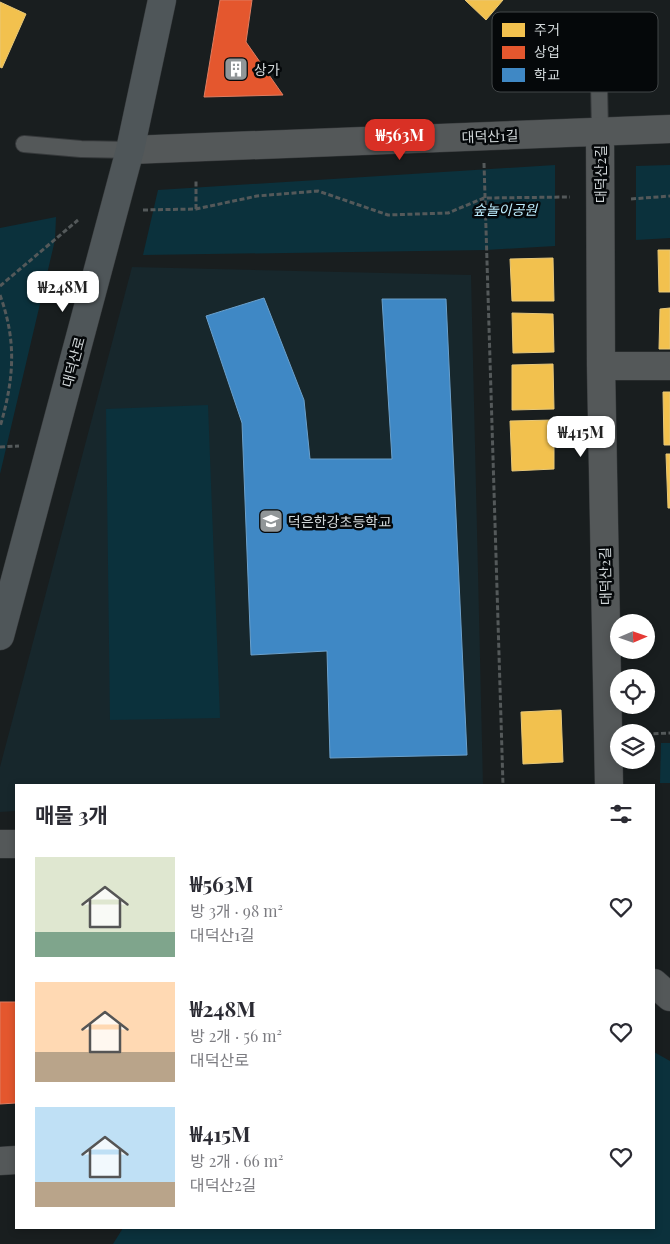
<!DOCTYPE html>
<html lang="ko">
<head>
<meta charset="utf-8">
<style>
	body { margin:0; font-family:"Playfair Display","Noto Sans KR",serif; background:#f2f2f3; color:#2b2b33; height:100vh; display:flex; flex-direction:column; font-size:19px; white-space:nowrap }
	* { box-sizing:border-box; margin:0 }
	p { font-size:16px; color:#7c7c81 }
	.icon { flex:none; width:28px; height:28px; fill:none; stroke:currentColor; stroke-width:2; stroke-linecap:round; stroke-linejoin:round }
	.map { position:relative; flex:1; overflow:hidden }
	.side { position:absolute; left:15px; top:784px; width:640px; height:445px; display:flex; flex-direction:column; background:#fff; border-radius:0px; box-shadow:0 2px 8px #0003 }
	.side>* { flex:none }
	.needle { width:32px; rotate:88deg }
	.fabs { position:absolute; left:610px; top:614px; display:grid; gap:10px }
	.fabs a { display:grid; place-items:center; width:45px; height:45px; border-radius:50%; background:#fff; box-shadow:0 2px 8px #0003; font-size:25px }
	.price { position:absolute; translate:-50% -42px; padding:0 11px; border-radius:10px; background:#fff; color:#222; font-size:16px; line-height:32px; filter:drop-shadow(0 1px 2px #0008) }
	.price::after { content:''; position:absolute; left:50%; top:30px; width:15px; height:11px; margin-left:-8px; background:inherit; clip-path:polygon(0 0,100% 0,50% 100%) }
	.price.selected { background:#d93025; color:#fff }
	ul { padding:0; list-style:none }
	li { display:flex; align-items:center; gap:15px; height:125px; padding:0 20px }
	li span { display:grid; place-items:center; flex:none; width:140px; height:100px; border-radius:0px; color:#555 }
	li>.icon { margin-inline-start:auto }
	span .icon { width:60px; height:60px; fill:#fffc; stroke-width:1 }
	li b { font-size:21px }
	h2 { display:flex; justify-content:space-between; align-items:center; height:60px; padding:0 20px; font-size:21px }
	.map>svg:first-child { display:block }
</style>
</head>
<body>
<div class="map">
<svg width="670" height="1244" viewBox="0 0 670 1244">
	<rect width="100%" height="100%" fill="#191e1f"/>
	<path fill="#17272c" d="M132 267 471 275 483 785H16V811L0 812V767Z"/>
	<path fill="#0b313c" d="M555 165V246L486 250 143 255 158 190Z
		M670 165V238L636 240V166Z
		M56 217 55 240 0 474V228Z
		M208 405 220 718 110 720 106 409Z
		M661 743H670V783H660Z
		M654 1052 670 1061V1244H113L123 1228H654Z"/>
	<path fill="#f2c14e" stroke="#e8c878" d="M465 0H503L486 20Z
		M0 2 26 14 2 68 0 67Z
		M658 250H670V292H659Z
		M553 258 554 301H512L510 259Z
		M670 308V349H659L660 309Z
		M512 313 553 314 554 352 513 353Z
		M553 364 554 409 512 410V365Z
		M663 392H670V445H664Z
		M554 420V469L512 471 510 421Z
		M666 454H670V508H668Z
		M561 710 563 762 523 764 521 712Z"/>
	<path fill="#e4572e" stroke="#de7d61" d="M220 0H252L246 42 283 95 204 97Z
		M0 1002H16V1103L0 1104Z"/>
	<path fill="#3f88c5" stroke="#6ba0cb" d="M264 298 304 400 310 459H392L382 299H446L467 755 330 758 327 651 251 655 242 423 206 316Z"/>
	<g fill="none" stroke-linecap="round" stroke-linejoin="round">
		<g stroke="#36393b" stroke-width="18">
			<path id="lane" d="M598 37 600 131
				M24 144 81 149 130 150"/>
		</g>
		<g stroke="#36393b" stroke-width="29">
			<path id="street" d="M600 131 601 366 609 785
				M130 150 670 129
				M601 366H670
				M0 844H16
				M654 983 670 997
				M0 1161 16 1160"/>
		</g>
		<g stroke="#36393b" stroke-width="29">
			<path id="secondary" d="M0 636 130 150 162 0"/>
		</g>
		<path stroke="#54595a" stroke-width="3" stroke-dasharray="5 2.5" stroke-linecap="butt" d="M484 163 503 785
			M631 199 670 196
			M196 209V180
			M143 210 196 209 257 196 318 191 388 215 448 213 484 198 570 197
			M0 286 78 220
			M0 295C17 342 14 379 0 427
			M0 447 19 446
			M646 734 670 733"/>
		<use href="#lane" stroke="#545859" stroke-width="16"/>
		<use href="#street" stroke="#545859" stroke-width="28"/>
		<use href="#secondary" stroke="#4f5659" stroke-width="28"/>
	</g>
	<defs>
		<g id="building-square" transform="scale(1.25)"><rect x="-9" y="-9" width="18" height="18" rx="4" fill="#919698" stroke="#05080a"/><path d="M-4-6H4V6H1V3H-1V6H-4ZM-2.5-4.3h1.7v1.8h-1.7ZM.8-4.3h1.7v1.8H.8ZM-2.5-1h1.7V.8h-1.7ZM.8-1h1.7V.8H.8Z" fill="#fff"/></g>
		<g id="school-square" transform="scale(1.25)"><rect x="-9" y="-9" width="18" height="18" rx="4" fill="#919698" stroke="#05080a"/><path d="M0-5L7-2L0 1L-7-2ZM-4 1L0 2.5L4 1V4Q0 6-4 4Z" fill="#fff"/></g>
	</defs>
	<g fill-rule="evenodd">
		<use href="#building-square" x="236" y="69"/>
		<use href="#school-square" x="271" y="521"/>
	</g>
	<g text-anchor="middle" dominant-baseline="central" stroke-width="5" stroke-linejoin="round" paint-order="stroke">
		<g font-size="14" fill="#d1d7d9" stroke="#05080a" text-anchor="start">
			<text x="254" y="69">상가</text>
			<text x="288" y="521">덕은한강초등학교</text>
		</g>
		<g font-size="14" fill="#d1d7d9" stroke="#05080a">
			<text transform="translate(490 136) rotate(-2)">대덕산1길</text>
			<text transform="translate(600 174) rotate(-90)">대덕산2길</text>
			<text transform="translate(73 362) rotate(-75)">대덕산로</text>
			<text transform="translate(605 576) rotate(-91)">대덕산2길</text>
		</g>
		<g font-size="14" font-style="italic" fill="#bdedfe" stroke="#05080a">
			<text x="505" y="209">숲놀이공원</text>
		</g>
	</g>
	<rect x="492" y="12" width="166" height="80" rx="8" fill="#05080a" stroke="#424648" stroke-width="1"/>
	<rect x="502" y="23" width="23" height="14" fill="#f2c14e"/>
	<rect x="502" y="46" width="23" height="13" fill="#e4572e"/>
	<rect x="502" y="68" width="23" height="14" fill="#3f88c5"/>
	<g font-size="14" fill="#d1d7d9">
		<text x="534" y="35">주거</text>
		<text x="534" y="57">상업</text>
		<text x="534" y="80">학교</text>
	</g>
</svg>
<div class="fabs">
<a><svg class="needle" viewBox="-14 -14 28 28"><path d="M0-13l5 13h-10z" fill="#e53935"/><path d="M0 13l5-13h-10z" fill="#7c7c81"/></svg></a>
<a><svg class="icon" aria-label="locate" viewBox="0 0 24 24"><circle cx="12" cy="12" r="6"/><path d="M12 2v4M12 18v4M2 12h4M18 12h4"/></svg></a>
<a><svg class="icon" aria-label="layers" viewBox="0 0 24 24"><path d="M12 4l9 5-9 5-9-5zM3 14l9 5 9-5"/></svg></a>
</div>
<b class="price selected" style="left:400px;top:161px">₩563M</b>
<b class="price" style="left:63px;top:313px">₩248M</b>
<b class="price" style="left:581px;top:458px">₩415M</b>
<section class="side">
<h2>매물 3개<svg class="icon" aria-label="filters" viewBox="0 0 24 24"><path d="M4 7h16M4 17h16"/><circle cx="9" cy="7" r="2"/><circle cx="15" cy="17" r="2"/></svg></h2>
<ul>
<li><span style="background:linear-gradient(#dfe7d0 75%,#7fa58c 0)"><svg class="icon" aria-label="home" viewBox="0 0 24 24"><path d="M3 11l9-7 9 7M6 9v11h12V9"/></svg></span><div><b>₩563M</b><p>방 3개 · 98 m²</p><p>대덕산1길</p></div><svg class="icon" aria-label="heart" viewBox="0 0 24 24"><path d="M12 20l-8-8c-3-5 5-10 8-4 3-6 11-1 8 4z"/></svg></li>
<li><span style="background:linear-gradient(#ffd9b3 70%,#b9a48a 0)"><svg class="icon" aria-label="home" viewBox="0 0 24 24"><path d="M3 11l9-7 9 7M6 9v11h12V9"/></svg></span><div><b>₩248M</b><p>방 2개 · 56 m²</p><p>대덕산로</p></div><svg class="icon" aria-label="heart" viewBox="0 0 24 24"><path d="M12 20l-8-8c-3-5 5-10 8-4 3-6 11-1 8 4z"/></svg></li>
<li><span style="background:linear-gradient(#bfe0f5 75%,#b9a48a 0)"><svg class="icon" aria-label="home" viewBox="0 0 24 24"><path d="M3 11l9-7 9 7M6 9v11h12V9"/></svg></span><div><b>₩415M</b><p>방 2개 · 66 m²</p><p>대덕산2길</p></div><svg class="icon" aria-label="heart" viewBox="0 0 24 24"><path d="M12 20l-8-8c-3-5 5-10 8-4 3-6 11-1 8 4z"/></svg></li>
</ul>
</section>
</div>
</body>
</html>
